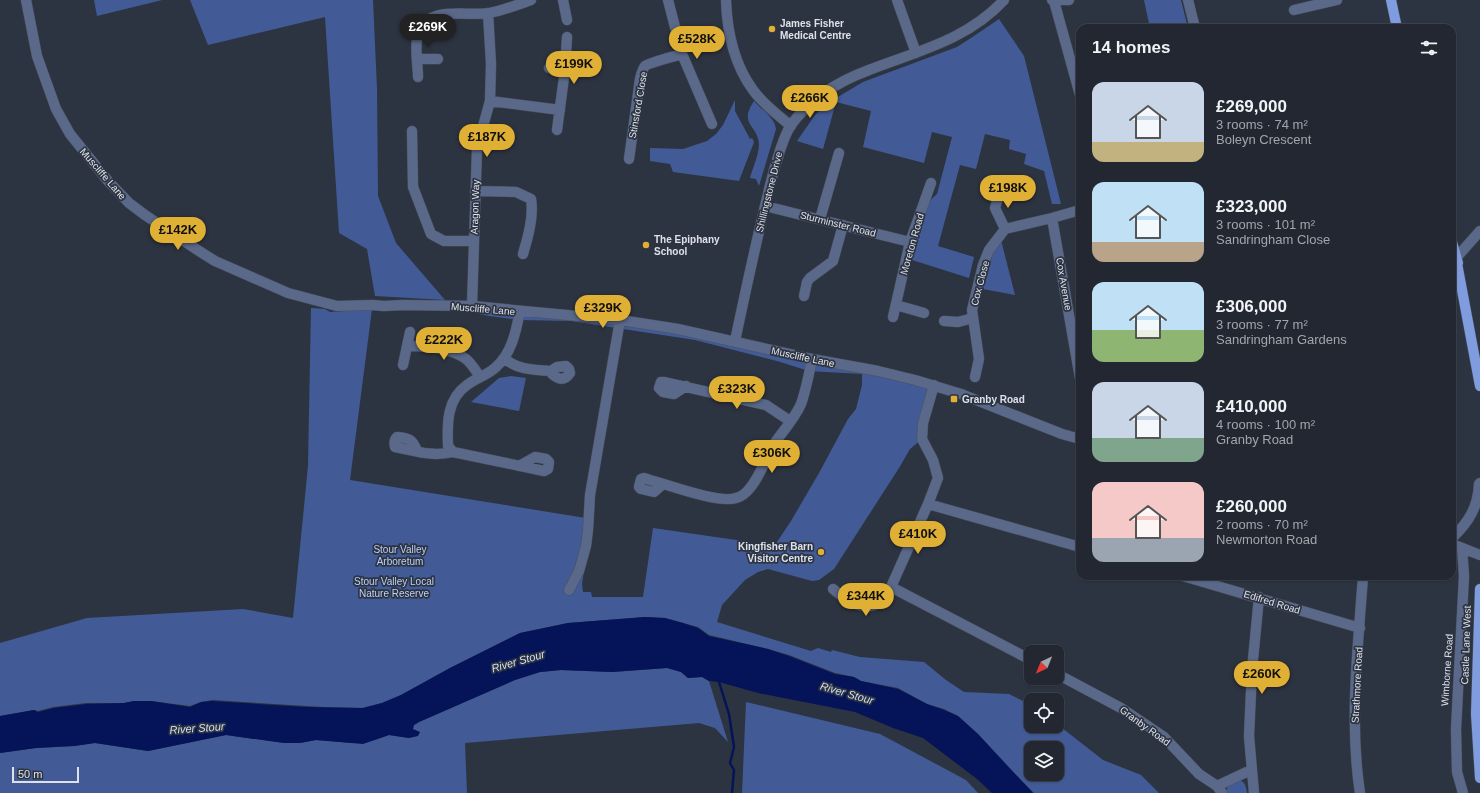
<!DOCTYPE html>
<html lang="en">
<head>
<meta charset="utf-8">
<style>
	body { margin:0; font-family:Helvetica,sans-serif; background:#2e333d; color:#f1f3f6; height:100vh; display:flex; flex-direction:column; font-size:15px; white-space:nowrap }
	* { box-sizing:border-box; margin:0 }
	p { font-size:13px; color:#a2a5ab }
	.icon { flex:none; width:22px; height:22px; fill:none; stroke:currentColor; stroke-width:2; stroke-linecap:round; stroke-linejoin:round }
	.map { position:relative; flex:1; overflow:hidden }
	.side { position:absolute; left:1076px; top:24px; width:380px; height:556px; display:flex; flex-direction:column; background:#222731; border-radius:12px; box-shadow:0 1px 3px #0004,0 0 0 1px #3f444d }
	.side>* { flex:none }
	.needle { width:26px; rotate:223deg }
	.tools { position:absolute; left:1024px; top:645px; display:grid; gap:8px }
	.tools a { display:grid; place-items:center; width:40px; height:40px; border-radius:8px; background:#222731; box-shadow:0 1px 3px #0004,0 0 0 1px #3f444d; font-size:20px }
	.scale { position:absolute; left:12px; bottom:10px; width:67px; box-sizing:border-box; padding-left:4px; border:2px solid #dde1ea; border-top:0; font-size:11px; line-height:14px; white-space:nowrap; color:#dde1ea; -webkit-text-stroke:3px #2d3441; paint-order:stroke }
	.price { position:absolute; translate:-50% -34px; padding:0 9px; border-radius:14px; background:#e0b034; color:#111; font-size:13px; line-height:26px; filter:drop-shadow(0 1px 2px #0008) }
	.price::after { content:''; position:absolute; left:50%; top:24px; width:12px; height:9px; margin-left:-6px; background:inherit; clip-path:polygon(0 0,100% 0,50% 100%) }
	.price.current { background:#222; color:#fff }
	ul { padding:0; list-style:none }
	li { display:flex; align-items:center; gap:12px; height:100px; padding:0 16px }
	li span { display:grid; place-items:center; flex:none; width:112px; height:80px; border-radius:12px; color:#555 }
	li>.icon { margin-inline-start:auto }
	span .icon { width:48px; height:48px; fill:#fffc; stroke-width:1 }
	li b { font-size:17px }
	h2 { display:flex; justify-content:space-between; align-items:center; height:48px; padding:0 16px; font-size:17px }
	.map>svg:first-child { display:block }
</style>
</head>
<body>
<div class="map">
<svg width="1480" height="793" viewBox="0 0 1480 793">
	<rect width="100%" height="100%" fill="#2d3441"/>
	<path fill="#425b97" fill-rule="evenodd" d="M94 0H162L97 16Z
		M190 0H373L377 89 378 196 396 243 445 300 375 296 367 249 339 233 325 17 208 45Z
		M1144 0H1181L1188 28H1150Z
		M999 19 1024 56 1061 204H1052L1044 171 1024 164 1026 154 1009 149 1010 140 985 134 976 169 960 165 938 246 974 257 969 278 909 259 924 206 937 194 952 137 932 132 924 163 863 147 871 111 836 102 823 149 797 141 815 115 826 104 863 82 957 47 974 36Z
		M735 100V111L750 139 752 138 754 142 739 181 673 172 670 164 650 161V148L683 149 707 141 716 134 723 125Z
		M754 101C761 109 775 118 776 129L759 186 756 179 750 178C753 167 759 155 759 144 758 125 738 125 754 101Z
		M1001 240 1015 295 983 289 993 253Z
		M435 305 620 320 934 385 922 439 910 449 899 468 834 569 819 580 812 581 768 569 758 572 745 580 722 605 717 622 811 651 818 648 831 652 832 650 860 657 924 662 946 680 964 692 1009 694 1031 705V726H1057V724L1103 760 1141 775 1159 793H1034L1002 761 978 734 958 716 944 709 927 704 898 688 861 681 854 677 835 673 789 655 768 649 709 635 698 627 665 618 645 617 568 623 520 633 450 668 401 695 382 703 362 708 323 707 212 700 201 702 190 706 151 701H134L124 703H86L53 707 38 711 34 710 0 716V643L87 618 243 609 293 618 308 466 311 308 325 309 330 312 372 309 350 480 592 519 582 584 583 592H591L592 597H643L653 528 743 541 773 548 791 521 819 473 848 419 856 409 862 385V374L809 371 777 361 695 340 571 321 519 320 489 316ZM1031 748H1057V774H1031Z
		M511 376 526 378 519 411 471 402 499 378Z
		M667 668 681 672 688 678 702 677 709 681 728 742 715 728 699 723 465 743 467 793H0V753L36 748 74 746 95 743 148 751 226 735 284 743H300L316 740 352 743 375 740 389 735 409 738 414 725 419 722 515 680 540 672 561 670 612 672Z
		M746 702 880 734 966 780 978 793H742Z
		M1238 780C1245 781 1246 786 1247 793H1227L1226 791 1228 785Z"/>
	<path fill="#051458" d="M645 617 665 618 683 623 698 628 709 636 768 649 789 656 835 674 854 677 861 681 898 689 927 704 944 710 958 716 978 734 1033 793H992L977 779 923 738 893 728 855 712 758 693 719 682 709 681 702 677 688 678 681 672 667 668 612 672 561 670 540 672 515 680 419 722 414 725 413 729 420 732 418 736 409 738 389 735 363 744 316 740 300 743H284L226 735 148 751 95 743 74 746 36 748 0 753V716L34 710 38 712 54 708 86 704 124 703 134 701H151L190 707 201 702 212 701 306 707 363 708 382 703 401 695 450 668 520 633 568 623Z"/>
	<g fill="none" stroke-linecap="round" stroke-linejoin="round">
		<path stroke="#051458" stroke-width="2.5" d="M719 682 729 714 734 747 730 763 734 770 732 793"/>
		<g stroke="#49505c" stroke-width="11">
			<path id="minor" d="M26 0 37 56 56 109 70 134 108 181 129 203 145 215 199 251 215 261 288 293 337 306 373 305 384 306 403 305 472 306 620 320 678 329 812 359 878 371 915 380 961 394 1062 434 1080 439
				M563 0 567 20
				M668 0 682 54 712 124
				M726 0C727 31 734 64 753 90 763 104 778 115 791 126
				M897 0 916 53
				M1052 0H1069
				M1188 0 1195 28
				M1054 1 1080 95
				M1294 10 1337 0
				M417 59H438
				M549 68 565 70
				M418 77C418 64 414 47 418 34 427 4 467 17 490 13 504 10 517 5 531 0
				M490 101 560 110
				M557 130 565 70 567 37
				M412 131 413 187 431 234 444 241H474
				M629 159 640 79C641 75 642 70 645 66 648 63 676 56 682 54
				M1000 190 995 208 1005 229
				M475 191 516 192 531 199C534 216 528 237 523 254
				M765 206 910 242
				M1080 210 1052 218 1080 378
				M820 219 839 153
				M1456 258 1480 231
				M804 296 807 282 810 278 833 261 843 225
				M896 305 924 313
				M472 306 477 148 490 101 491 64 488 13
				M893 317 910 242 931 183
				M944 321 958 322 973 318
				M735 341C747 284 759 227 774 170 779 155 782 139 791 125 810 99 839 81 869 70 918 51 967 40 1004 0
				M408 346C426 346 451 348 466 359 472 364 476 371 480 377
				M504 358C517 370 534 370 551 371L552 374C558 379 564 382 570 373L569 369 566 366 557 367 551 371
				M403 365 410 332
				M975 377 979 359 972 310 983 265 989 250 1005 229 1052 218
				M934 385 923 423 922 439 933 460 938 478 928 504 891 587 1031 660
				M686 386 674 394 663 392 659 388 661 382H664L766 405 790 421
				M417 451C413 440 410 438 397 437 394 440 394 443 395 447 416 451 432 457 453 452
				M519 466 535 457 546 459 549 462 548 469 544 471 453 452 448 446C447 423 447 399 467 385 476 378 488 375 496 367 512 353 516 331 520 311
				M663 484 654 492 641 489 639 487 641 479 644 478 650 480C669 485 719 504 736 498 741 497 747 492 750 488 760 476 765 461 772 447 781 433 794 420 801 404 806 390 809 374 812 359
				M928 504 1080 547
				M1452 538C1469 522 1478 507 1479 484L1480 483
				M1452 544 1480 555
				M1462 548 1464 576 1456 729 1457 772 1463 793
				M1183 576 1360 628
				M833 589C853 606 876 618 891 587
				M569 590 579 571 586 546 588 530 590 495 620 320
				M1057 674 1121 708 1164 737 1199 774 1217 786 1222 793
				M1217 786 1251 770
				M1254 793 1249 736 1252 670 1259 597
				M1360 793C1349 721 1358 648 1363 576"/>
		</g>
		<g stroke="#49505c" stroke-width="11">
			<path id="major" d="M1391 0 1397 28
				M1452 242 1458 263
				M1456 258 1480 386
				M1480 589 1476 714 1480 778"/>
		</g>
		<use href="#minor" stroke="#5a698a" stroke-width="10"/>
		<use href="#major" stroke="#7f9cdf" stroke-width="10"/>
	</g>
	<g fill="#e0b034" stroke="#2d3441" stroke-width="1.5">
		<circle cx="772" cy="29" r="4"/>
		<circle cx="646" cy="245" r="4"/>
		<rect x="950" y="395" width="8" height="8" rx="2"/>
		<circle cx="821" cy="552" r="4"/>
	</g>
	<g text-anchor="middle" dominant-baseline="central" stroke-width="3.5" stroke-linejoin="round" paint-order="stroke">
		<g font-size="10" font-weight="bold" fill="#dde1ea" stroke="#2d3441" text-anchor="start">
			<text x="780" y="23">James Fisher<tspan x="780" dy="12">Medical Centre</tspan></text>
			<text x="654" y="239">The Epiphany<tspan x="654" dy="12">School</tspan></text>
			<text x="962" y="399">Granby Road</text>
			<text x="813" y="546" text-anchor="end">Kingfisher Barn<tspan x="813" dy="12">Visitor Centre</tspan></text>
		</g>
		<g font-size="10" fill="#dde1ea" stroke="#2d3441">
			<text transform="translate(638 105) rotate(-80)">Stinsford Close</text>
			<text transform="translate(103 174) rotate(49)">Muscliffe Lane</text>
			<text transform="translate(769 192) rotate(-76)">Shillingstone Drive</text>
			<text transform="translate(475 207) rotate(-88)">Aragon Way</text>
			<text transform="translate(838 224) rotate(14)">Sturminster Road</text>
			<text transform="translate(912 244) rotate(-74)">Moreton Road</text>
			<text transform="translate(980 283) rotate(-75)">Cox Close</text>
			<text transform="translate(1064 284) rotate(80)">Cox Avenue</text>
			<text transform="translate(483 309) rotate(5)">Muscliffe Lane</text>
			<text transform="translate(803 357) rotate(12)">Muscliffe Lane</text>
			<text transform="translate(1272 602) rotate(17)">Edifred Road</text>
			<text transform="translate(1466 645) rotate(-88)">Castle Lane West</text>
			<text transform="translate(1447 670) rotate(-86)">Wimborne Road</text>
			<text transform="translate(1357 685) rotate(-87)">Strathmore Road</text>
			<text transform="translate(1145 726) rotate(36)">Granby Road</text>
		</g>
		<g font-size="10" fill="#bccff8" stroke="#2d3441">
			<text x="400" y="549">Stour Valley<tspan x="400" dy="12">Arboretum</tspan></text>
			<text x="394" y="581">Stour Valley Local<tspan x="394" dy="12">Nature Reserve</tspan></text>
		</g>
		<g font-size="11" font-style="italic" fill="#d3ddf2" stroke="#2d3441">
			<text transform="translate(518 661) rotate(-16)">River Stour</text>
			<text transform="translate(847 693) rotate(16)">River Stour</text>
			<text transform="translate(197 728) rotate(-4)">River Stour</text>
		</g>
	</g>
</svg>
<div class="tools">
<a><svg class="needle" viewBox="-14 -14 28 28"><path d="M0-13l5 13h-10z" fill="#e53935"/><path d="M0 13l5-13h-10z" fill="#a2a5ab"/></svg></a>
<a><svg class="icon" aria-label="locate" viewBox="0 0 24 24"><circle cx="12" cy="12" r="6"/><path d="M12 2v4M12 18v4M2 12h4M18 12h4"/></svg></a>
<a><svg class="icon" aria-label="layers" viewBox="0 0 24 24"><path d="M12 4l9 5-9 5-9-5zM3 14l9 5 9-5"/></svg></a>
</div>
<div class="scale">50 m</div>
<b class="price current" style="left:428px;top:48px">£269K</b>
<b class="price" style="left:697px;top:60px">£528K</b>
<b class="price" style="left:574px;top:85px">£199K</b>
<b class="price" style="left:810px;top:119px">£266K</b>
<b class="price" style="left:487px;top:158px">£187K</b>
<b class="price" style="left:1008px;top:209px">£198K</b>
<b class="price" style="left:178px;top:251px">£142K</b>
<b class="price" style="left:603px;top:329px">£329K</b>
<b class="price" style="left:444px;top:361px">£222K</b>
<b class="price" style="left:737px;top:410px">£323K</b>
<b class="price" style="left:772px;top:474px">£306K</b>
<b class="price" style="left:918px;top:555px">£410K</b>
<b class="price" style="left:866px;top:617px">£344K</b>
<b class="price" style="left:1262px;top:695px">£260K</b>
<section class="side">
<h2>14 homes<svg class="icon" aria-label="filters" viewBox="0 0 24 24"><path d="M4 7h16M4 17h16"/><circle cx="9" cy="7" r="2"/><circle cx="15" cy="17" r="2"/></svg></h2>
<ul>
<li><span style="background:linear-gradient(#c9d6e8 75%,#c2b280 0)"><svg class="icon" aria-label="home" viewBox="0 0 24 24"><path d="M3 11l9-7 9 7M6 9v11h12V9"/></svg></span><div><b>£269,000</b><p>3 rooms · 74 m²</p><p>Boleyn Crescent</p></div></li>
<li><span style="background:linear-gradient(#bfe0f5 75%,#b9a48a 0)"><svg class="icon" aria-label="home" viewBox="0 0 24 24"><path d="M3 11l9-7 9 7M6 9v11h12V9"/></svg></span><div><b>£323,000</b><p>3 rooms · 101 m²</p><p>Sandringham Close</p></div></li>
<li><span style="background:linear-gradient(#bfe0f5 60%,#8fb573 0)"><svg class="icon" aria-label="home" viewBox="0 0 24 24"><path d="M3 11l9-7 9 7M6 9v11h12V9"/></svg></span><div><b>£306,000</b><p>3 rooms · 77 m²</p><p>Sandringham Gardens</p></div></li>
<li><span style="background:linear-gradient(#c9d6e8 70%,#7fa58c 0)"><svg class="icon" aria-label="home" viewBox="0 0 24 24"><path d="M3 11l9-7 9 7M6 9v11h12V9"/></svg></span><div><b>£410,000</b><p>4 rooms · 100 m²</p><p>Granby Road</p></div></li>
<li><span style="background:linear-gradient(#f6c9c9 70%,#9aa5b1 0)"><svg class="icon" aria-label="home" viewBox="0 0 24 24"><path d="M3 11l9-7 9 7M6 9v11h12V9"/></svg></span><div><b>£260,000</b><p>2 rooms · 70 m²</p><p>Newmorton Road</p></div></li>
</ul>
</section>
</div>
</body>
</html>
